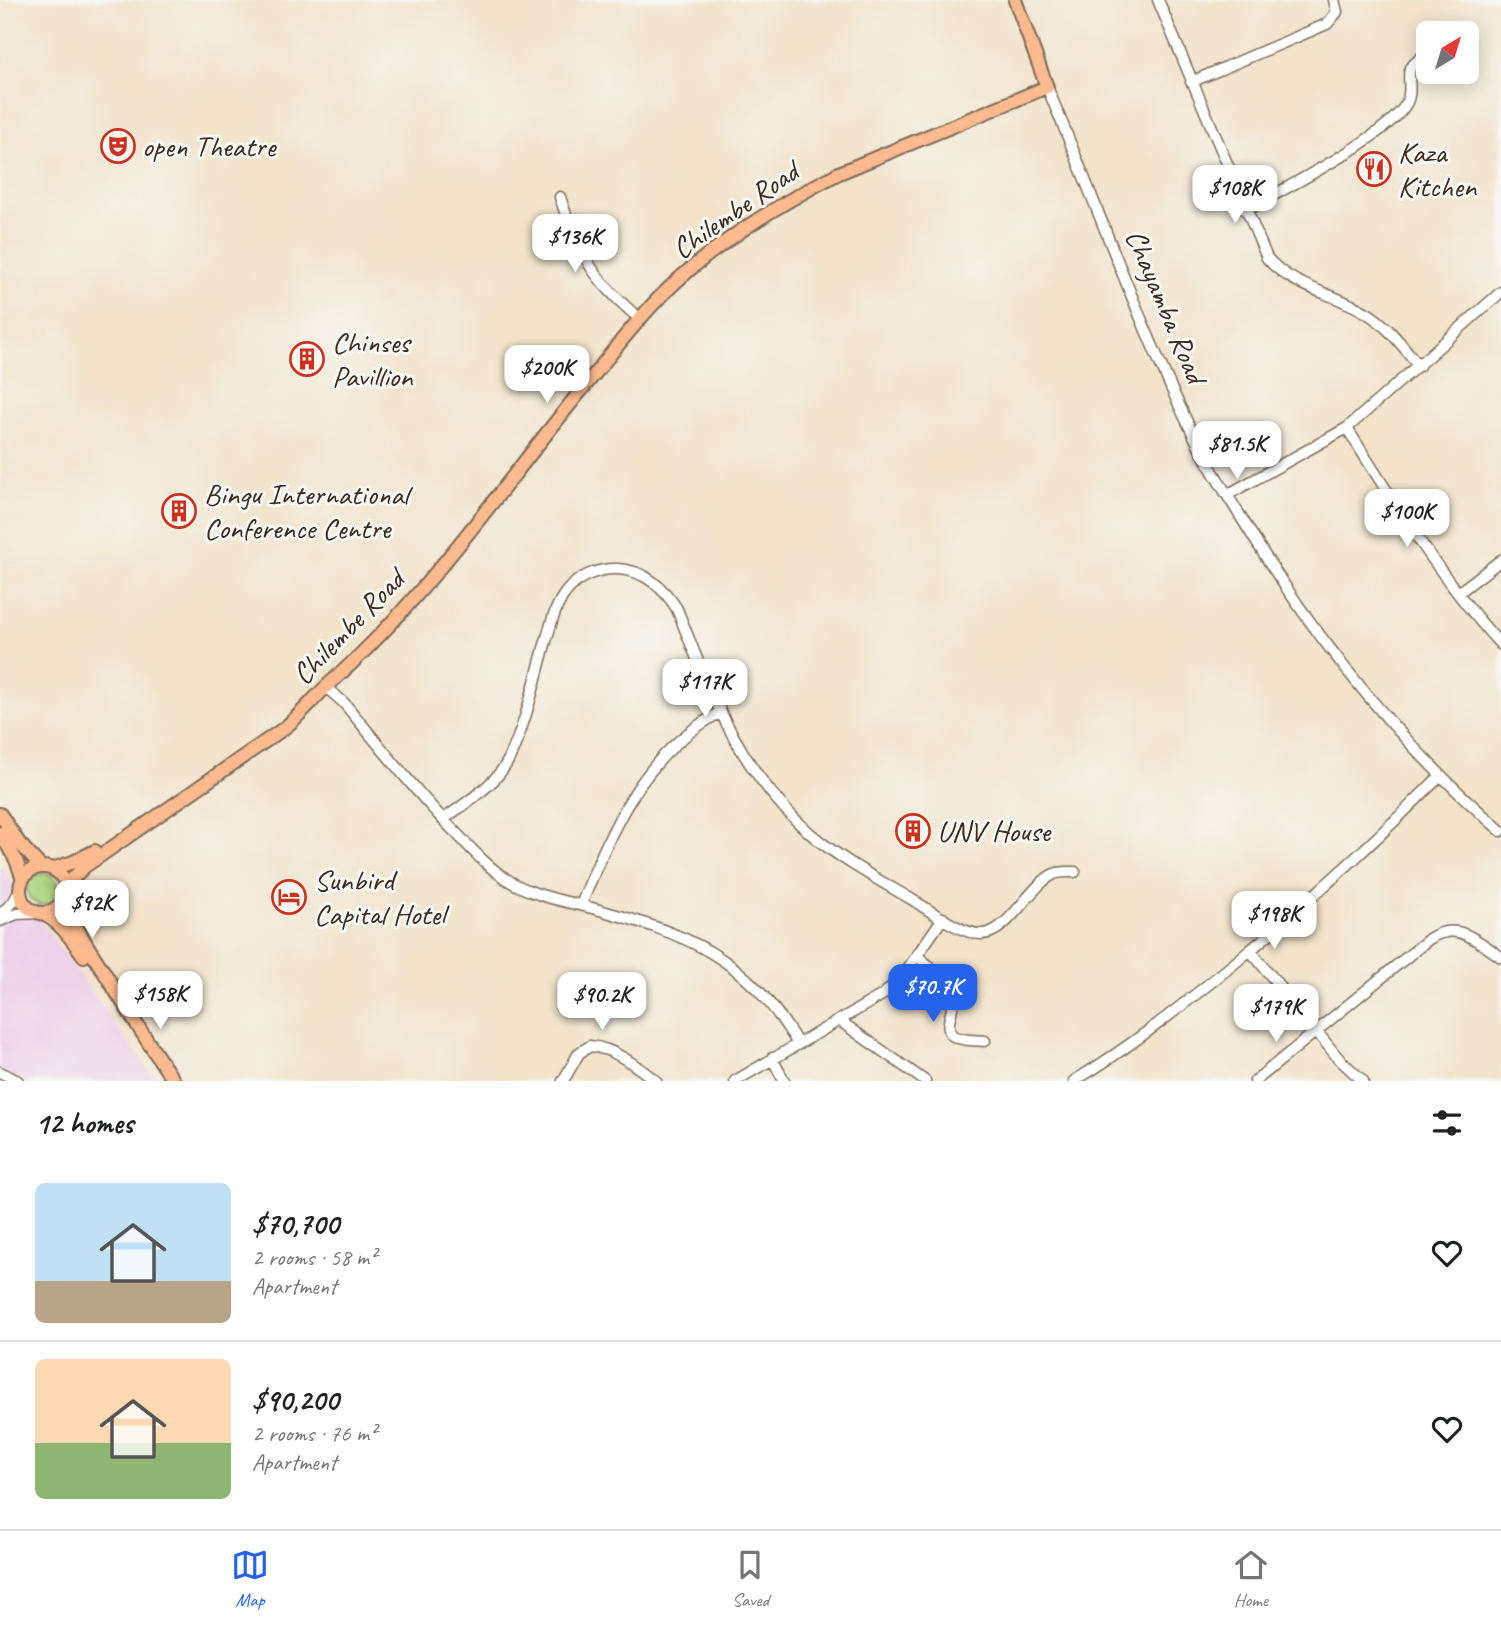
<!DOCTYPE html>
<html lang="en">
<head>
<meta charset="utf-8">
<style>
	body { margin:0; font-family:Caveat,sans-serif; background:#f2f2f2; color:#202124; height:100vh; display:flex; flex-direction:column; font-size:26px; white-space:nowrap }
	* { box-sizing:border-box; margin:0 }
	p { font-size:23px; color:#757577 }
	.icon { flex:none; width:38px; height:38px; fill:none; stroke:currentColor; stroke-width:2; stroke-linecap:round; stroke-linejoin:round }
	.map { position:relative; height:1081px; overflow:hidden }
	.side { display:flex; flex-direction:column; background:#fff; flex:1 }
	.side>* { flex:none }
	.needle { width:46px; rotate:38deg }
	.fabs { position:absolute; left:1416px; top:21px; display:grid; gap:14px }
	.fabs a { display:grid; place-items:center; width:63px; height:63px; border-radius:10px; background:#fff; box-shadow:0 4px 18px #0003; font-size:35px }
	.price { position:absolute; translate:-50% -60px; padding:0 16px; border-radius:14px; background:#fff; color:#222; font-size:23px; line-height:46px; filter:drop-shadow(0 2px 4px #0008) }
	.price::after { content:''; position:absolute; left:50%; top:42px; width:21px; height:16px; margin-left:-10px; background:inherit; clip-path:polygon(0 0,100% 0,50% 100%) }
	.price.current { background:#2563eb; color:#fff }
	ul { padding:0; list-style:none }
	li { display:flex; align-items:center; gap:21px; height:175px; padding:0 35px }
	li+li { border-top:2px solid #e0e0e0 }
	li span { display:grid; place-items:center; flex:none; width:196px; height:140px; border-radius:10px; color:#555 }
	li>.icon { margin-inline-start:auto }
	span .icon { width:84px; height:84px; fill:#fffc; stroke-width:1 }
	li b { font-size:30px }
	h2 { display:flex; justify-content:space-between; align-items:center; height:84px; padding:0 35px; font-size:30px }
	.menu { display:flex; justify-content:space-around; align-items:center; height:98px; border-top:2px solid #e0e0e0; background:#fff; font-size:19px; color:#757577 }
	.menu a { display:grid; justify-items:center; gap:4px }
	.menu .current { color:#2563eb }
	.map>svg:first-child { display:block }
</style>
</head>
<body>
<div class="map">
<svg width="1501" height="1081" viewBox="0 0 1501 1081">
	<defs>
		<pattern id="grass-tufts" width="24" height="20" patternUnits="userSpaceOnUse" patternTransform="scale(1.75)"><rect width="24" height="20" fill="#acd47f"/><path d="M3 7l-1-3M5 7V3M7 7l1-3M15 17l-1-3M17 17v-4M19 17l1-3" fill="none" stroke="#95b66d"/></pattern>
	</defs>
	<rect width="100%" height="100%" fill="#f6f6f2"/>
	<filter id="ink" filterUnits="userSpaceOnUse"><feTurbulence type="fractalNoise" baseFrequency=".0143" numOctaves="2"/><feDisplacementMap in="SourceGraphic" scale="14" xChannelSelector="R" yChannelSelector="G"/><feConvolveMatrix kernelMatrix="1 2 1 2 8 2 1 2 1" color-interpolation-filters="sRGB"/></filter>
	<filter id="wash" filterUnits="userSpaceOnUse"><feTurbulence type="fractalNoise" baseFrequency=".00686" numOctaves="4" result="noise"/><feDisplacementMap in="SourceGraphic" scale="28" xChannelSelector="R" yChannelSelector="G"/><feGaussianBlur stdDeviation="1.57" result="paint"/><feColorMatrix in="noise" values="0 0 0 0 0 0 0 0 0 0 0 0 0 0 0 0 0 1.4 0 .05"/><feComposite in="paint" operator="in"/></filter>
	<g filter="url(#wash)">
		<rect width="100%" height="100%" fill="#f2e3ca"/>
		<path fill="#ecd1e9" d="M0 865 156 1081H0Z"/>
		<path fill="url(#grass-tufts)" stroke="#747f4e" stroke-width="2" d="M27 889a16 16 0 1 1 32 0a16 16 0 1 1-32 0Z"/>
	</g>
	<g filter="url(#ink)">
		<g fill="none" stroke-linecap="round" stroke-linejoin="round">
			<g stroke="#7b6b5a" stroke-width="13">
				<path id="minor" d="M1158 0 1267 258C1293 289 1337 293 1370 315 1390 328 1404 348 1419 366
					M1191 82 1327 24 1337 12 1334 0
					M1047 87C1098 206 1140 329 1198 444 1211 471 1228 496 1244 522 1314 638 1398 742 1501 831
					M560 197C578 253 594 281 640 319
					M1246 211C1282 189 1387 137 1406 104 1413 92 1407 80 1410 68L1428 51
					M1347 428C1394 503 1441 579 1501 645
					M1227 495 1347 428 1501 292
					M1458 593 1501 560
					M326 687 344 703C381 747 418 795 459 836 475 853 491 870 511 882 535 896 564 901 592 908 687 934 745 955 798 1044
					M443 820C466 802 496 785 509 759 526 723 535 680 546 641 551 625 555 606 566 592 579 576 598 568 618 569 644 570 664 588 677 609 711 695 741 774 812 835 842 860 877 879 911 899 928 909 962 935 982 934 1008 934 1030 885 1054 874 1060 871 1067 872 1075 872
					M581 905C612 828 642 755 719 713
					M0 915 14 901 20 890
					M0 921 17 914 40 913
					M1250 950 1339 1059 1363 1081
					M917 956C928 964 951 985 953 998 955 1008 943 1027 952 1035 960 1041 976 1040 985 1041
					M840 1021 925 1081
					M772 1058 784 1081
					M0 1072 18 1081
					M563 1081 579 1053 590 1046C614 1048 638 1067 656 1081
					M735 1081 884 994 904 974 943 918
					M1074 1081C1129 1048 1179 1008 1230 967 1303 907 1373 844 1440 776
					M1255 1081 1429 939C1457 920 1477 941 1501 957"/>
			</g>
			<g stroke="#7b6b5a" stroke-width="16">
				<path id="major" d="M0 814 19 843 41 867
					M0 833 16 860 23 879
					M20 890a23 23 0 1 1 46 0a23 23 0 1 1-46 0Z
					M52 869 73 862 95 851
					M66 890 68 883 84 867 283 729C300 716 313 699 328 685 430 595 506 480 593 376 615 349 636 321 661 296 712 245 776 206 839 173L1047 87 1015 0
					M65 896C72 925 88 947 104 972 127 1009 149 1045 174 1081
					M41 913C61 922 71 939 84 956"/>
			</g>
			<use href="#minor" stroke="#fff" stroke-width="10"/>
			<use href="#major" stroke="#fcba8e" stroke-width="12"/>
		</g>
	</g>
	<defs>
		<g id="theatre-ring" transform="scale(1.75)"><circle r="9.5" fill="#f6f6f2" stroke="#c8321e" stroke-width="1.5"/><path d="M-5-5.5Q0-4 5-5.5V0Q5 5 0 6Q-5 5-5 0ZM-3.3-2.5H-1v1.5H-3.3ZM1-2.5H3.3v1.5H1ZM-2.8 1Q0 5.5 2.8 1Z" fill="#c8321e"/></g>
		<g id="restaurant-ring" transform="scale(1.75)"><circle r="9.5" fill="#f6f6f2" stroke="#c8321e" stroke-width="1.5"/><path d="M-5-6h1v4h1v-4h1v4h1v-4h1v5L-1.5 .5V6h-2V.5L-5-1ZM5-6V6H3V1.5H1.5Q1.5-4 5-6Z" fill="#c8321e"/></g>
		<g id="building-ring" transform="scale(1.75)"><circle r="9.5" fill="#f6f6f2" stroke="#c8321e" stroke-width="1.5"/><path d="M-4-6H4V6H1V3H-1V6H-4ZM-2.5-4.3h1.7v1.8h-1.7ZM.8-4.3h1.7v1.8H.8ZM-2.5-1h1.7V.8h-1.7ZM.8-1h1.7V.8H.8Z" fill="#c8321e"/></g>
		<g id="hotel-ring" transform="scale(1.75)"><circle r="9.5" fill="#f6f6f2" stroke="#c8321e" stroke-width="1.5"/><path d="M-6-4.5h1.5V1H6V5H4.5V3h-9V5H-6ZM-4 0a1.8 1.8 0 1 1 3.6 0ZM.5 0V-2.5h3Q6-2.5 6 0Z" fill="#c8321e"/></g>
	</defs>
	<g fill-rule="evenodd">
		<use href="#theatre-ring" x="118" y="146"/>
		<use href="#restaurant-ring" x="1374" y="169"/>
		<use href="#building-ring" x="307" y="359"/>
		<use href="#building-ring" x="179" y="511"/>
		<use href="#building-ring" x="913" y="831"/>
		<use href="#hotel-ring" x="289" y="897"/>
	</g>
	<g text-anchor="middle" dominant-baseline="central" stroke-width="6" stroke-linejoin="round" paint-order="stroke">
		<g font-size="30" fill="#3b2a1e" stroke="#f6f6f2" text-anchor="start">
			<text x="142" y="146">open Theatre</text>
			<text x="1398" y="152">Kaza<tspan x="1398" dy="34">Kitchen</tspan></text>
			<text x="332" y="342">Chinses<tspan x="332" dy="34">Pavillion</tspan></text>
			<text x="204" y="494">Bingu International<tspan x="204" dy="34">Conference Centre</tspan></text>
			<text x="937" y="831">UNV House</text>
			<text x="314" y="880">Sunbird<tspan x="314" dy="34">Capital Hotel</tspan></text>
		</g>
		<g font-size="30" fill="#3b2a1e" stroke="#f6f6f2">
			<text transform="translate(735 210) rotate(-35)">Chilembe Road</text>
			<text transform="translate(1166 306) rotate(67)">Chayamba Road</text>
			<text transform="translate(348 627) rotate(-46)">Chilembe Road</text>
		</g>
	</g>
</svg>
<div class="fabs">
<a><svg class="needle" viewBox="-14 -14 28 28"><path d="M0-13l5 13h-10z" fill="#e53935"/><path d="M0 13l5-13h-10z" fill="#757577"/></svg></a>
</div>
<b class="price" style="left:1235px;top:225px">$108K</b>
<b class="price" style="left:575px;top:274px">$136K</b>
<b class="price" style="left:547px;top:405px">$200K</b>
<b class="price" style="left:1237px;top:481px">$81.5K</b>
<b class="price" style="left:1407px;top:549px">$100K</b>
<b class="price" style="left:705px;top:719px">$117K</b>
<b class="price" style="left:92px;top:940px">$92K</b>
<b class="price" style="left:1274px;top:951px">$198K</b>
<b class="price current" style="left:933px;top:1024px">$70.7K</b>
<b class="price" style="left:160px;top:1031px">$158K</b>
<b class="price" style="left:602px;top:1032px">$90.2K</b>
<b class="price" style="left:1276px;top:1044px">$179K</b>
</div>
<section class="side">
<h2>12 homes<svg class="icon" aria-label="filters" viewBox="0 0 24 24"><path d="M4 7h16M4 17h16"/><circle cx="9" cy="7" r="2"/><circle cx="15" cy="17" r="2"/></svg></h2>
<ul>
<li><span style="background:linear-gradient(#bfe0f5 70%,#b9a48a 0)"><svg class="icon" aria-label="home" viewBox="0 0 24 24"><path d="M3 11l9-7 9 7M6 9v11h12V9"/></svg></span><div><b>$70,700</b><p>2 rooms · 58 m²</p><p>Apartment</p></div><svg class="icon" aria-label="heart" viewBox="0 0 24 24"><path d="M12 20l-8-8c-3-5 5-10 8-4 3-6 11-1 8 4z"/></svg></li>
<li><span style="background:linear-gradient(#ffd9b3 60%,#8fb573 0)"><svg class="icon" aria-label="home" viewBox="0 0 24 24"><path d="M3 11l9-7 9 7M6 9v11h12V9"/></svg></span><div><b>$90,200</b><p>2 rooms · 76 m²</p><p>Apartment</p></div><svg class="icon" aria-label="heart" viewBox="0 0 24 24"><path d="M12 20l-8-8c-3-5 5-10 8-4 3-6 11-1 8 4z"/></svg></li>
</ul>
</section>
<nav class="menu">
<a class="current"><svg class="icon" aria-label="map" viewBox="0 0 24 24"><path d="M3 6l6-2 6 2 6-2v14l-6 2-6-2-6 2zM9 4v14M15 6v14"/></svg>Map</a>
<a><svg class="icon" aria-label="saved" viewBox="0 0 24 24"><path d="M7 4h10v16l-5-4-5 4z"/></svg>Saved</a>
<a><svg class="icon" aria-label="home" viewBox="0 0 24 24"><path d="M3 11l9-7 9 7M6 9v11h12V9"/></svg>Home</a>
</nav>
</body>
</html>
